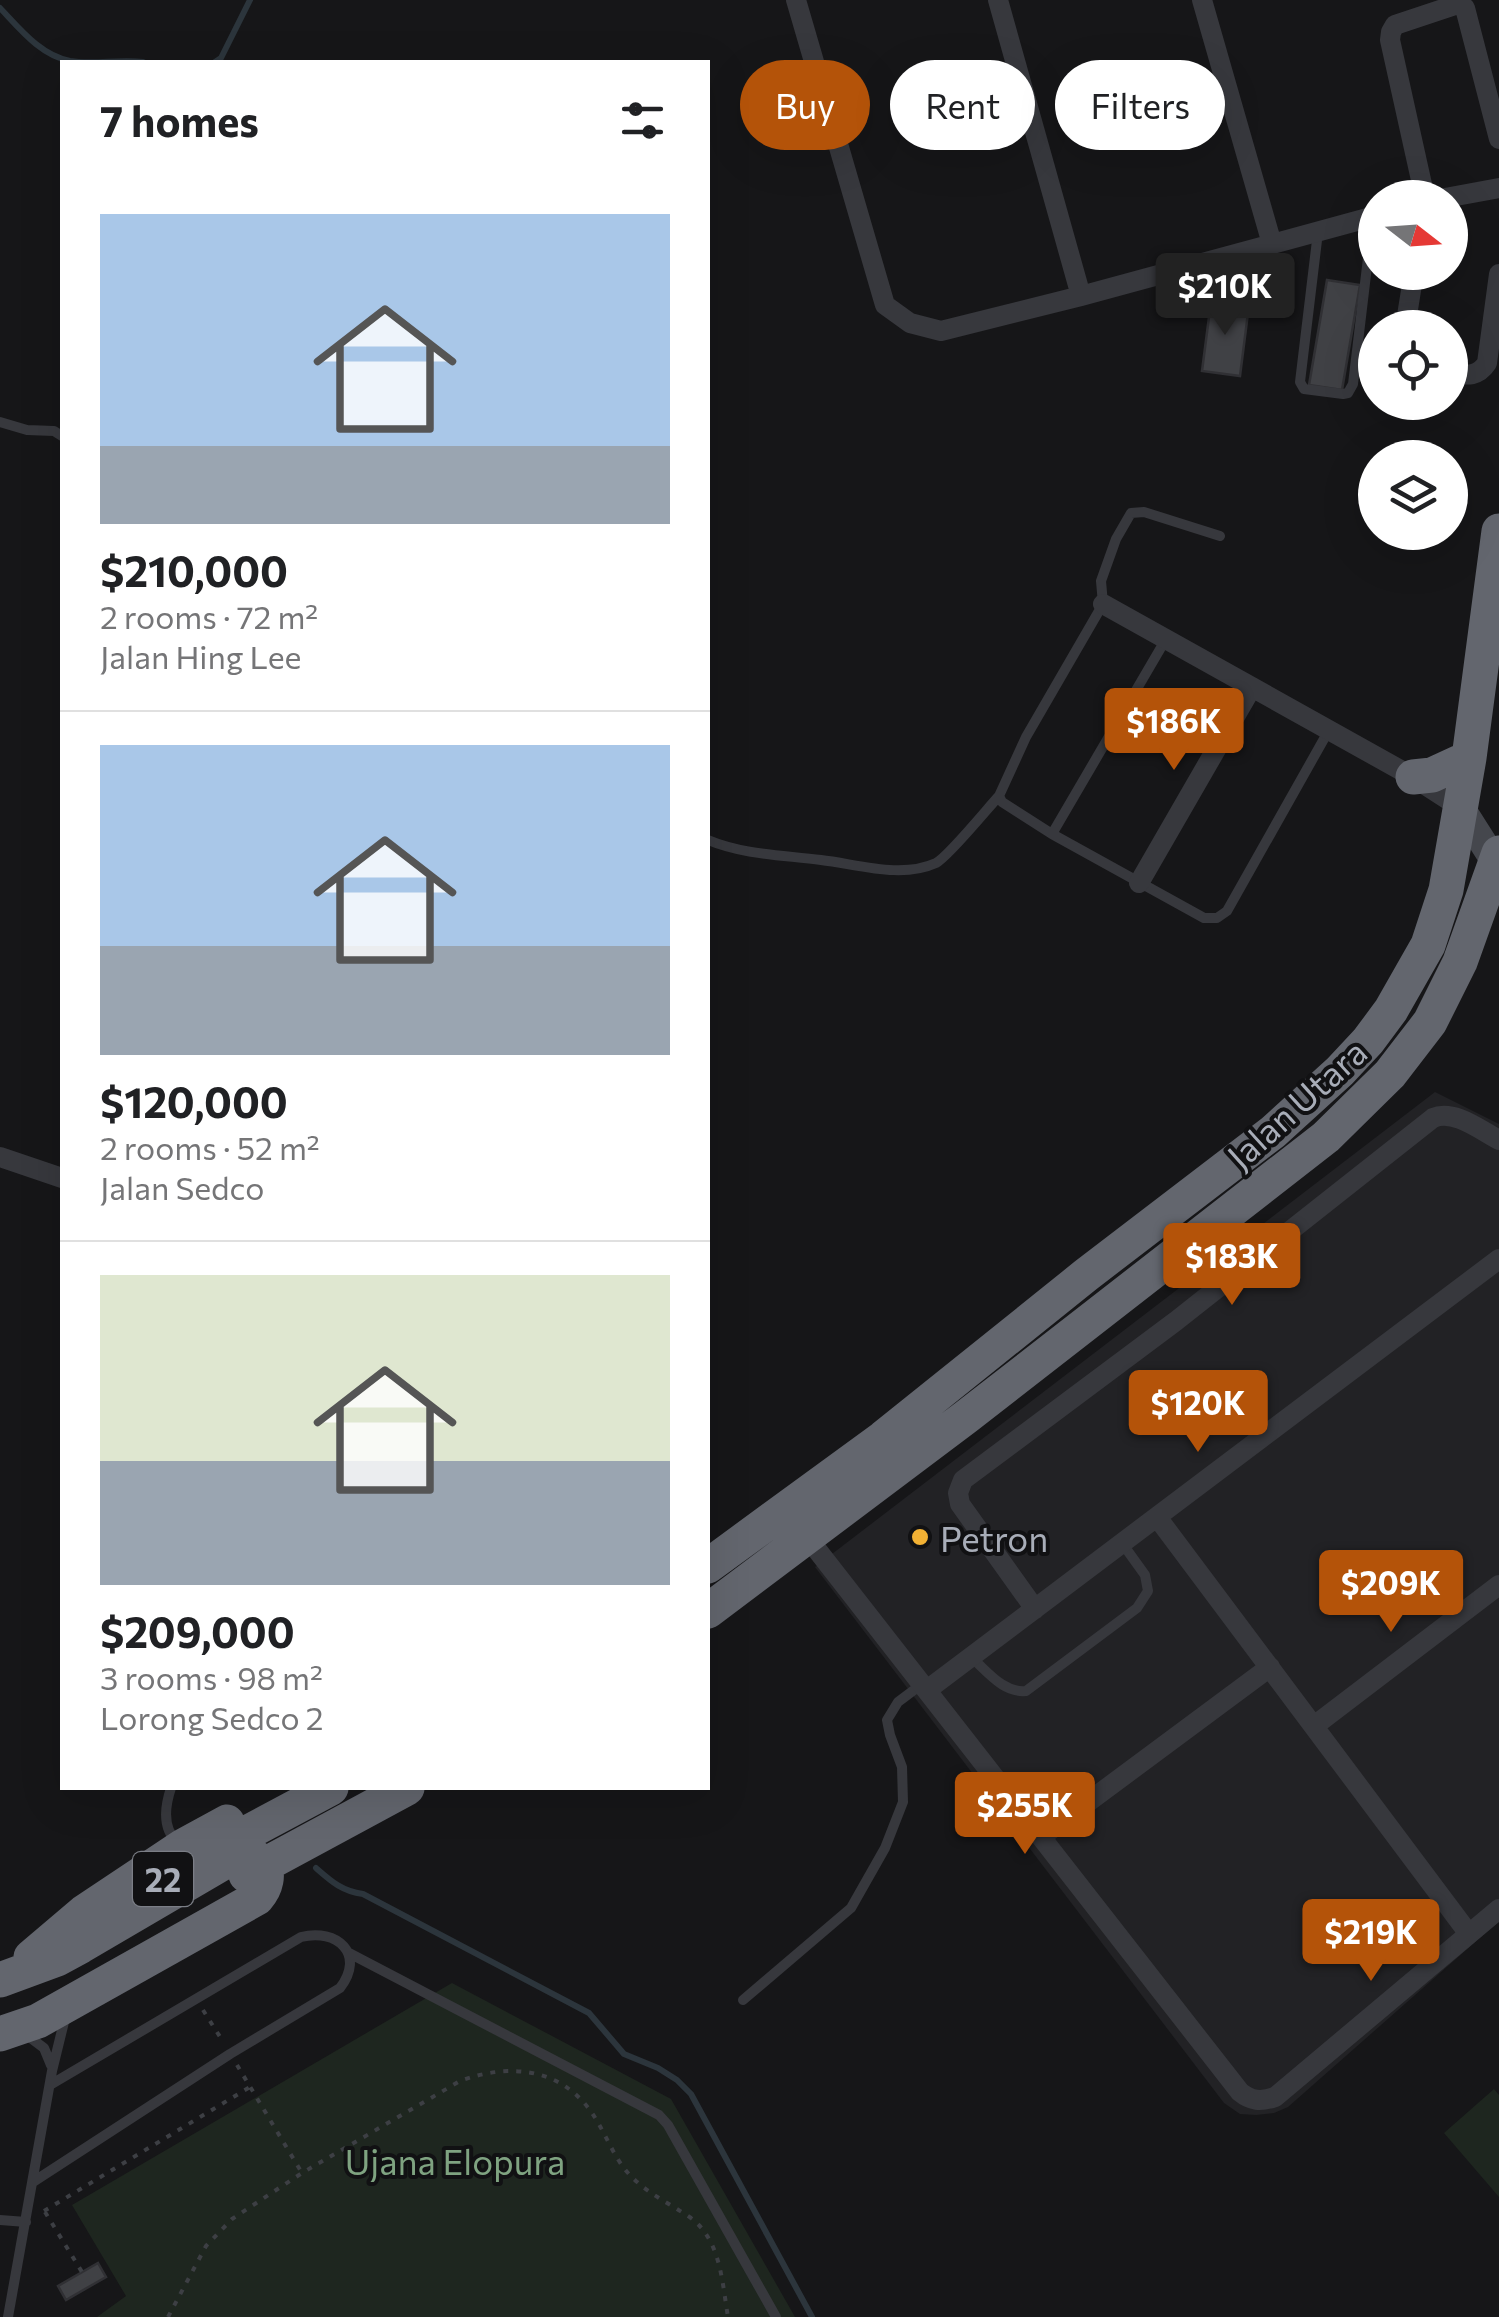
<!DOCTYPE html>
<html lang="en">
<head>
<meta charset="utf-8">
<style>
	body { margin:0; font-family:Commissioner,sans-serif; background:#f2f2f2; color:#202124; height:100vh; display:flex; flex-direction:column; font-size:38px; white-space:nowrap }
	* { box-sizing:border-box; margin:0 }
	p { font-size:32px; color:#757577 }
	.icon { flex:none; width:55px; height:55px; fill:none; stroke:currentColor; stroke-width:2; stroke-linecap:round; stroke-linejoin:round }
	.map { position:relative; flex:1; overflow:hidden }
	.sheet { position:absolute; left:60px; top:60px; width:650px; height:1730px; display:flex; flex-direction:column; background:#fff; border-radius:0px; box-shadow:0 10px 40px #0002 }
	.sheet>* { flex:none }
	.banner { position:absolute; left:740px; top:60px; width:608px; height:90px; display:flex; gap:20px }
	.needle { width:65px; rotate:107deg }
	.buttons { position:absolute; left:1358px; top:180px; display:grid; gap:20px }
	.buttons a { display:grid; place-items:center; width:110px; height:110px; border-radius:50%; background:#fff; box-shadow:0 10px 40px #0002; font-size:50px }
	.price { position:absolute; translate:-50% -85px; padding:0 22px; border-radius:10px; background:#b45309; color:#fff; font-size:32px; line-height:65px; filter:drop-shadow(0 2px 5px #0008) }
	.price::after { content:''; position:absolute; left:50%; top:60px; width:30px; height:22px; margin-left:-15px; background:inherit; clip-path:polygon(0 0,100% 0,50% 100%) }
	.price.current { background:#222; color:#fff }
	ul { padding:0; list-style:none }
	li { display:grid; align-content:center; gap:20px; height:530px; padding:0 40px }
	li+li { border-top:2px solid #e0e0e0 }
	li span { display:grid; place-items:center; height:310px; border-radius:0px; color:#555 }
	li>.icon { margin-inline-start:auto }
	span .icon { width:180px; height:180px; fill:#fffc; stroke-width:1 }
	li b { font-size:42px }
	h2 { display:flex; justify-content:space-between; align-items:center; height:120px; padding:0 40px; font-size:42px }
	.pill { padding:0 35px; border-radius:45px; background:#fff; box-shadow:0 10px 40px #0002; font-size:35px; line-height:90px }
	.pill.current { background:#b45309; color:#fff }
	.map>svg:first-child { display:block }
</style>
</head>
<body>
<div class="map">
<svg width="1499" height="2317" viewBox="0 0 1499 2317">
	<rect width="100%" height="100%" fill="#161618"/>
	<path fill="#222225" d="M1435 1092 1499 1124V1921L1288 2107 1274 2113 1256 2115 1240 2114 1224 2103 815 1567Z"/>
	<path fill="#1e261f" d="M452 1983 671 2099 795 2317H97L126 2296 72 2205Z
		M1494 2089 1499 2095V2197L1444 2133Z"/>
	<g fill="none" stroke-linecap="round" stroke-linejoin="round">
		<path stroke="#2c353c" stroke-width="6" d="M0 8C20 29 40 55 70 61 93 65 118 59 143 62
			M215 62 221 58 250 0
			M316 1868C332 1882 342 1891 363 1894L589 2013 624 2054 658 2068 677 2080 691 2094 812 2317"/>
	</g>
	<path fill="#404145" stroke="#303034" stroke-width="2.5" d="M1327 280 1360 285 1342 390 1309 385Z
		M1220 294 1240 296 1238 312 1248 313 1240 376 1202 371 1210 309H1218Z
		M98 2263 106 2277 66 2300 58 2286Z"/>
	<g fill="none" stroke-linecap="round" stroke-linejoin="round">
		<path stroke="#3d3f44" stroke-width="4" stroke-dasharray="5 8" stroke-linecap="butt" d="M203 2010 222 2040
			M237 2065 302 2173
			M44 2211 250 2087
			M45 2212 82 2272
			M168 2317 206 2246 232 2219 302 2173 460 2081C509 2063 560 2067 592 2113 605 2132 613 2156 628 2173 646 2193 669 2203 691 2218 721 2241 722 2282 728 2317"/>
		<path stroke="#37383d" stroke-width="10" d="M1318 232 1300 382 1304 389 1343 394 1348 393 1353 384 1373 216
			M0 422 27 430 54 431 62 436
			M1166 639 1052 834 1204 918H1217L1227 911 1329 730
			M1052 834 1002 802 999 796 1026 737 1103 604 1101 581 1116 539 1131 513 1144 512 1220 536
			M708 840C744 855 783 855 821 860 857 864 901 879 936 863 948 857 987 809 999 796
			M971 1657C988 1672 1003 1693 1026 1691L1137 1608 1148 1591 1145 1575 1122 1543
			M171 1788C165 1806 162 1829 178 1843
			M349 1953 659 2115 668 2125 776 2317
			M743 2000 851 1908 885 1848 903 1802 902 1767 890 1735 887 1720 898 1702 922 1684
			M24 2033 44 2048 51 2065
			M33 2182 230 2054 340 1988C366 1954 337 1928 301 1937L50 2085
			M0 2220 26 2222
			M8 2317 52 2071 65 2018"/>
		<path stroke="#37383d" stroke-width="20" d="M796 0 885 305 910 323 941 331 1081 296 1375 216
			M998 0 1081 296
			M1202 0 1272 244
			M1425 198 1390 40 1391 32 1395 25 1458 4 1465 8 1499 139
			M1445 198 1499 188
			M1405 328 1414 272
			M1450 373C1466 375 1477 378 1487 363L1499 274
			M1103 604 1413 777 1461 808
			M1139 883 1252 687
			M0 1157 62 1178
			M1157 1517 1469 1934
			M807 1537 1240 2092C1251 2101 1261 2102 1275 2097L1499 1909
			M1035 1609 960 1504 958 1493 963 1480 1176 1321 1433 1118C1454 1109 1480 1130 1499 1140
			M927 1690 1499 1259
			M1314 1726 1499 1585
			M1041 1837 1270 1667"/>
		<path stroke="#45474d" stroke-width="28" d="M1461 808 1499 868"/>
		<path stroke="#63666e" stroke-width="35" d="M1413 777 1432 775 1469 758
			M708 1566 883 1438 1086 1275 1273 1132 1340 1071 1368 1041 1391 1010 1428 945 1446 890 1469 758 1499 531
			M708 1611 966 1417 1326 1137 1390 1074 1430 1022 1460 962 1499 853
			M211 1852 331 1788
			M246 1875 407 1788
			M31 1957 84 1912 183 1846 227 1822
			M0 1980 57 1959 81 1946 233 1857C263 1848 277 1875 257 1898L38 2021 0 2034"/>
	</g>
	<circle fill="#f2b134" stroke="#111113" stroke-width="4" cx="920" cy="1537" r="10"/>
	<g text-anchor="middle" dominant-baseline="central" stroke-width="8" stroke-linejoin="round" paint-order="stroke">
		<rect fill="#111113" stroke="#7b7e86" stroke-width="2.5" x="133" y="1852" width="60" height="54" rx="8"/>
		<g font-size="32" font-weight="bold" fill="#a8adb8">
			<text x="163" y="1879">22</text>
		</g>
		<g font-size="35" fill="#a8adb8" stroke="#111113">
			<text transform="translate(1296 1103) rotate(-42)">Jalan Utara</text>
		</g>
		<g font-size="35" fill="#a8adb8" stroke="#111113" text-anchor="start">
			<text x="940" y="1537">Petron</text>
		</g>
		<g font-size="35" fill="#7fa381" stroke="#111113">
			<text x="455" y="2160">Ujana Elopura</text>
		</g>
	</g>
</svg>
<div class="buttons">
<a><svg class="needle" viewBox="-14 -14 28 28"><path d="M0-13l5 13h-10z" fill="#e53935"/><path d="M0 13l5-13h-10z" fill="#757577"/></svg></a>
<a><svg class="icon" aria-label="locate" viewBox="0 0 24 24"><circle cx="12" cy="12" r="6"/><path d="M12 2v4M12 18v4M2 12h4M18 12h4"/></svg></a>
<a><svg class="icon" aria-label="layers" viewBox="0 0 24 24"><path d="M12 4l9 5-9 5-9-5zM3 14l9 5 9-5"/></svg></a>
</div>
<b class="price current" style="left:1225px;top:338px">$210K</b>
<b class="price" style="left:1174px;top:773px">$186K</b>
<b class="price" style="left:1232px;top:1308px">$183K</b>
<b class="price" style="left:1198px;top:1455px">$120K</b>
<b class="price" style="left:1391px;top:1635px">$209K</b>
<b class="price" style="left:1025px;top:1857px">$255K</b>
<b class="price" style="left:1371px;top:1984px">$219K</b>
<div class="banner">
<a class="pill current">Buy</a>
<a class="pill">Rent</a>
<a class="pill">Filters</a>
</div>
<section class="sheet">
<h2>7 homes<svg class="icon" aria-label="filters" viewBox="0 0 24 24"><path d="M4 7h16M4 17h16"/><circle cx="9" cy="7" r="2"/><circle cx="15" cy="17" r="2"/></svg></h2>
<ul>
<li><span style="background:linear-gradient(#a9c7e8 75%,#9aa5b1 0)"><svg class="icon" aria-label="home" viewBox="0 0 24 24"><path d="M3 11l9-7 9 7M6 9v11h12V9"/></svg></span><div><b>$210,000</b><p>2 rooms · 72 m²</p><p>Jalan Hing Lee</p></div></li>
<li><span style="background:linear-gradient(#a9c7e8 65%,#9aa5b1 0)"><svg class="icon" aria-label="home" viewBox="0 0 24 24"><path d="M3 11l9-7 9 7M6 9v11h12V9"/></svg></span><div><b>$120,000</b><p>2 rooms · 52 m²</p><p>Jalan Sedco</p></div></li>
<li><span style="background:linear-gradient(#dfe7d0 60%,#9aa5b1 0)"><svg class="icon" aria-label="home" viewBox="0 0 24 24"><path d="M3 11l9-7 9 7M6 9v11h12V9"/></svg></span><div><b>$209,000</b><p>3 rooms · 98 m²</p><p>Lorong Sedco 2</p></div></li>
</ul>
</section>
</div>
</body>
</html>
